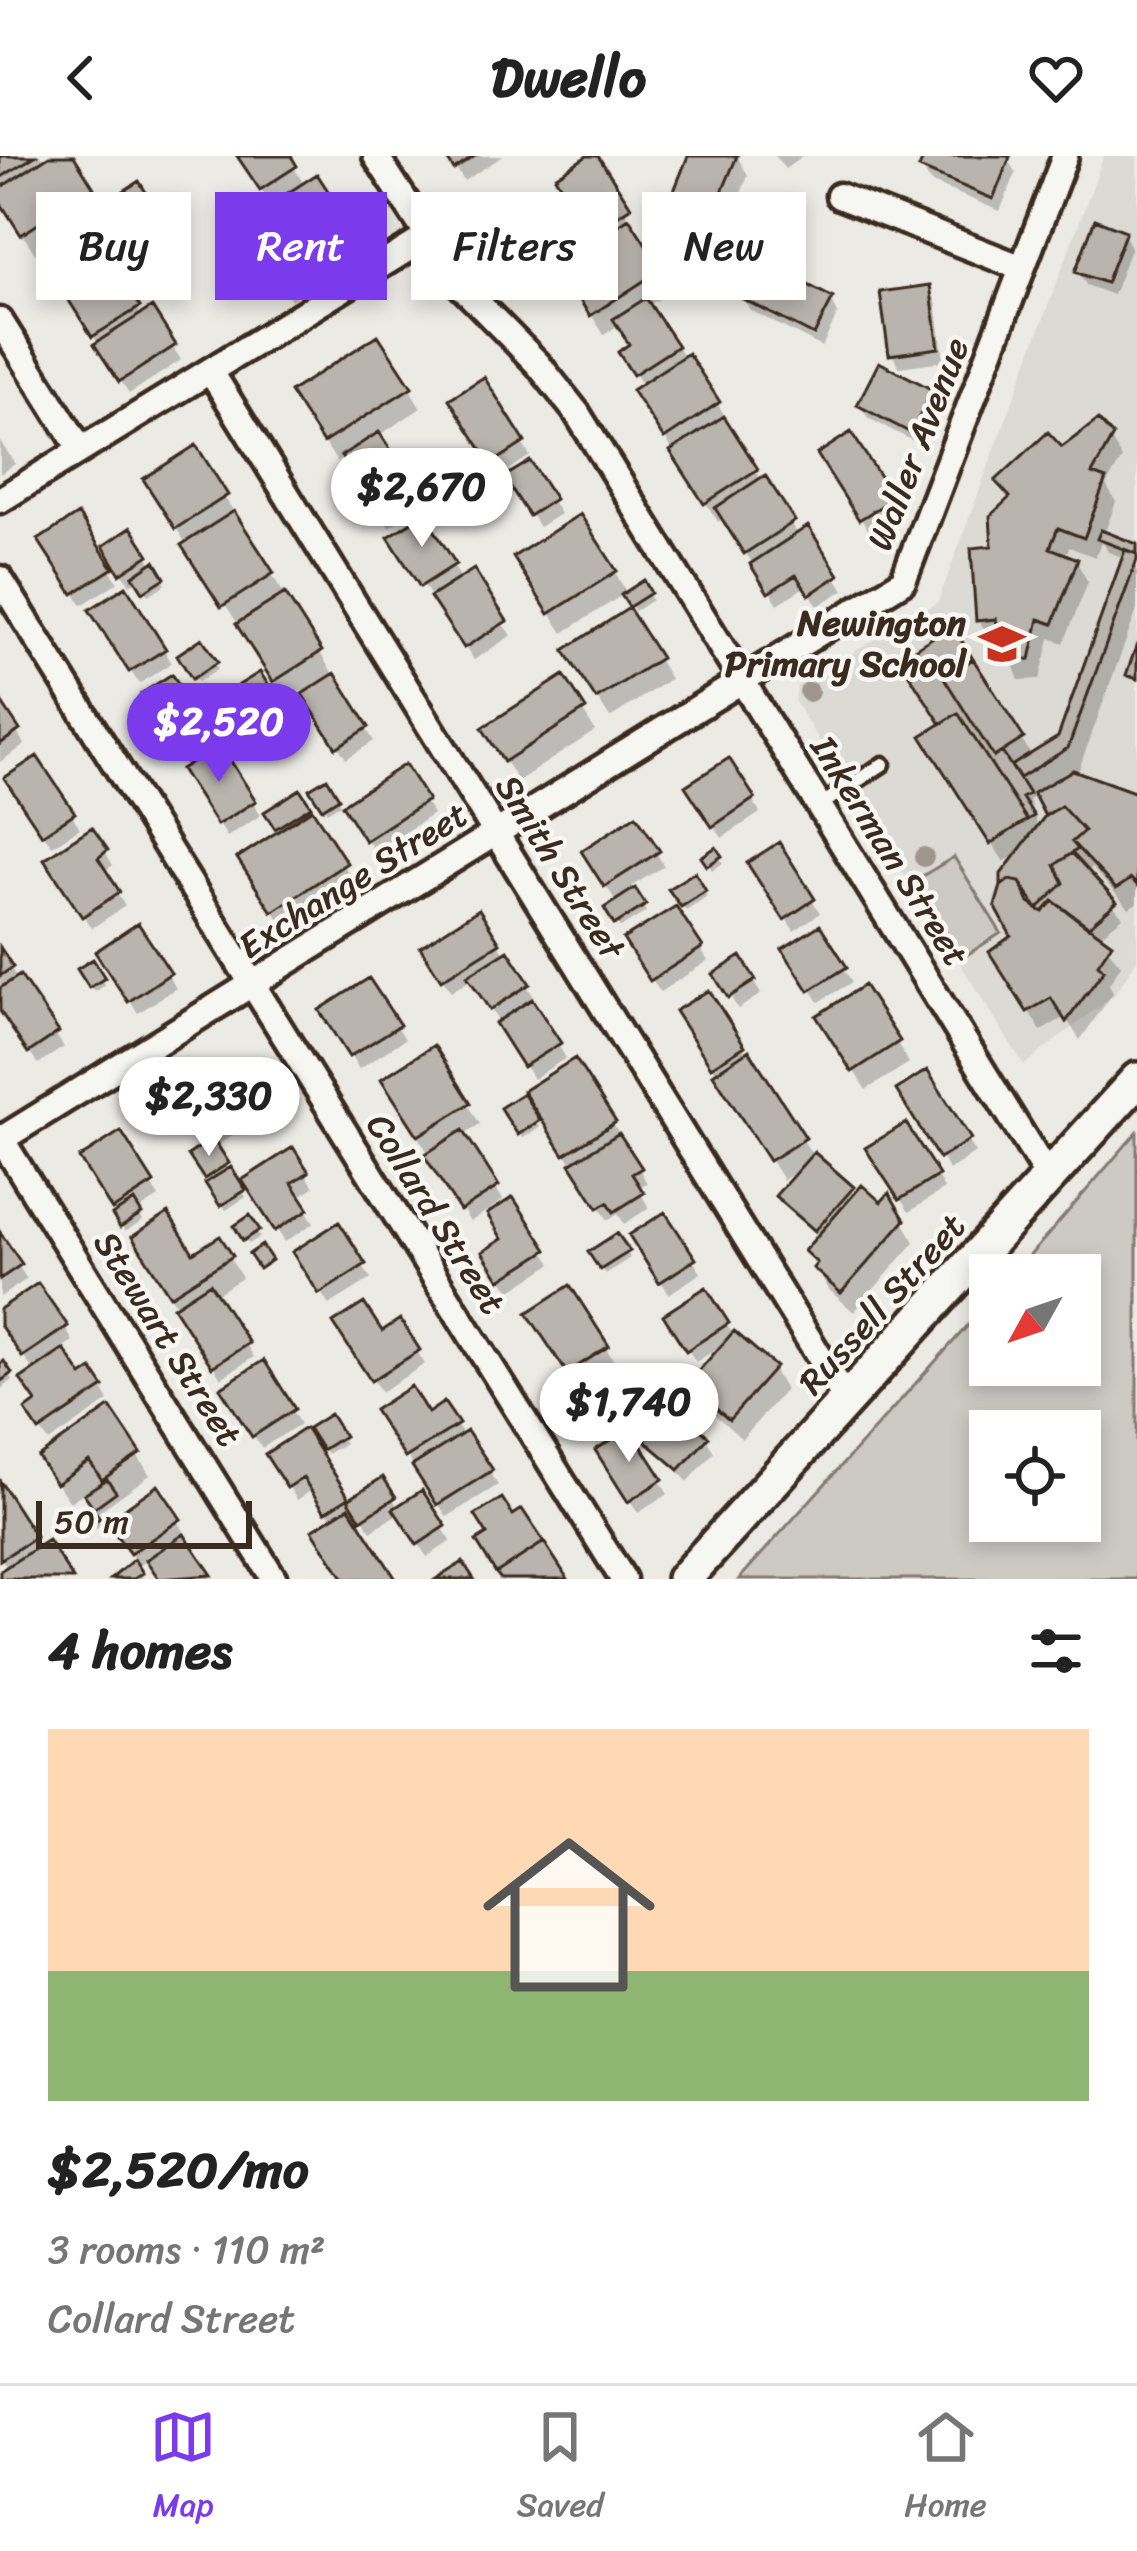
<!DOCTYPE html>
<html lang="en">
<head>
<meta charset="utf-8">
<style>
	body { margin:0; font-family:Sriracha,sans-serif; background:#f2f2f2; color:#222; height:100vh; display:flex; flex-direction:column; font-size:45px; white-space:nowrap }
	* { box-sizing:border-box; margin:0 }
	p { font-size:39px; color:#767676 }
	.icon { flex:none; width:66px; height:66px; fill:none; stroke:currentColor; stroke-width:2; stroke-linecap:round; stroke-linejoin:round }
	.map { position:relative; height:1423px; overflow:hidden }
	.panel { display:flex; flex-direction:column; background:#fff; flex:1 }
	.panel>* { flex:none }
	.banner { position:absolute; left:36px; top:36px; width:1065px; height:108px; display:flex; gap:24px }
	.needle { width:78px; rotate:230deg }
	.tools { position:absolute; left:969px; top:1098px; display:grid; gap:24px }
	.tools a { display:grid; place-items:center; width:132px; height:132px; border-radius:0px; background:#fff; box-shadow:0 6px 18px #0003; font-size:60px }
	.scale { position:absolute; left:36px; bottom:30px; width:216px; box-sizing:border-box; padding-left:12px; border:6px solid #3b2a1e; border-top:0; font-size:33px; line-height:42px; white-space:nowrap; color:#3b2a1e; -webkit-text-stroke:9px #f6f6f2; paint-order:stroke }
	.price { position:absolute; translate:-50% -102px; padding:0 27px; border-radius:42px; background:#fff; color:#222; font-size:39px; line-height:78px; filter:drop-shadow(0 3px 6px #0008) }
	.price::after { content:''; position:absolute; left:50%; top:72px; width:36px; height:27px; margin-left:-18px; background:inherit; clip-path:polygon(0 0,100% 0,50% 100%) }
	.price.active { background:#7c3aed; color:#fff }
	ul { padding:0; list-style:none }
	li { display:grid; align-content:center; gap:24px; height:636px; padding:0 48px }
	li span { display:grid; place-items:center; height:372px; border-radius:0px; color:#555 }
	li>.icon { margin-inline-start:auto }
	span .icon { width:216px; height:216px; fill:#fffc; stroke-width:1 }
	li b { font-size:51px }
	h2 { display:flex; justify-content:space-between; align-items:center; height:144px; padding:0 48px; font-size:51px }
	.pill { padding:0 42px; border-radius:0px; background:#fff; box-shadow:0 6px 18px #0003; font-size:42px; line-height:108px }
	.pill.active { background:#7c3aed; color:#fff }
	header { display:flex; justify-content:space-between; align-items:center; height:156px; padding:0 48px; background:#fff; font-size:54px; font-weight:700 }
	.tabs { display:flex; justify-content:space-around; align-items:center; height:168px; border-top:3px solid #e0e0e0; background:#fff; font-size:33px; color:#767676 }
	.tabs a { display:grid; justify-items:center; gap:6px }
	.tabs .active { color:#7c3aed }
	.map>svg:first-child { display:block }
</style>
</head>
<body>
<header><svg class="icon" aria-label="back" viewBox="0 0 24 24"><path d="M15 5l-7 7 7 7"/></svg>Dwello<svg class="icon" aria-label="heart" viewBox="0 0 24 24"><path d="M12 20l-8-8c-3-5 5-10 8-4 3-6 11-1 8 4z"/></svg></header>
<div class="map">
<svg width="1137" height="1423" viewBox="0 0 1137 1423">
	<rect width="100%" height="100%" fill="#ebeae5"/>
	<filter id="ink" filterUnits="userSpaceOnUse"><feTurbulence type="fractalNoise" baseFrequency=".00833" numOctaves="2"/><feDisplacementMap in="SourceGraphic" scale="24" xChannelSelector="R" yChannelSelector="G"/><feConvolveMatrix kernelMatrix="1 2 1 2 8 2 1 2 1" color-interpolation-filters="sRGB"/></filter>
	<g filter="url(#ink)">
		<path fill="#dcdad4" d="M1104 0H1137V804L1114 839 1024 909 795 546 797 530 938 446Z"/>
		<path fill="#cdcac4" stroke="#847a71" stroke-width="3" fill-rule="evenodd" d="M954 701 1001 777 962 802 914 725Z
			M1137 976V1423H739L990 1145V1209H1080V1119H1013ZM1080 1275V1365H990V1275Z"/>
		<path fill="#0003" fill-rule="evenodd" d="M0 0H42L46 6 70 0 103 52 165 71 176 91 121 127 142 161 151 156 181 204 129 238 72 144 84 137 52 86 35 98 0 41Z
			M240 0H287L305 30 316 23 364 98 291 144 256 89 273 51Z
			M448 0H503L464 25Z
			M593 0 671 135 648 150 718 248 761 325 799 380 807 375 844 434 818 450 806 430 778 448 724 362 718 366 648 255 643 230 622 197 633 190 620 168 604 179 584 147 591 114 588 106 579 112 561 85Z
			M691 0H737L748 20 719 91 681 75 669 55Z
			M775 0H803L785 13Z
			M927 0 1008 4 1016 17 1000 55 930 26 922 12Z
			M1124 78 1131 91 1113 139 1086 129 1078 115Z
			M929 132 936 145 944 205 899 211 892 198Z
			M742 141 831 144 838 157 822 191 750 154Z
			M483 225 530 300 501 319 461 257Z
			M409 232 421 252 378 280 423 350 389 371 345 301 337 306 305 257Z
			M931 236 938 250 919 288 868 262 860 249Z
			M1110 282 1122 303 1106 329 1116 346 1104 378 1137 392V454L1079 613 1072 617 1137 640V747L1129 752 1092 712 1086 716 1123 761 1098 781 1121 809 1109 828 1113 837 1080 884 1065 861 1041 875 1005 817 1015 780 1020 696 1004 706 937 601 1021 583 1032 601 1061 583 1125 402 1108 396 1102 384 1095 401 1069 391 1065 401 1076 405 1088 426 1064 487 1050 482 1040 523 1019 524 1003 483 991 484 979 464 1010 345 999 326 1061 295ZM1037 639 1049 660 1039 674 1029 644Z
			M0 285 15 308 0 318Z
			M195 293 374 585 346 603 303 534 287 544 158 344Z
			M821 299 891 343 899 356 869 375Z
			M529 309 560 358 539 371 508 322Z
			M78 362 118 426 82 449 42 385Z
			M423 362 462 424 512 479 474 504 392 382Z
			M130 375 166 428 149 439 139 424 130 429 107 391Z
			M615 416 627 438 643 429 652 444 635 455 624 438 563 477 528 422Z
			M93 455 164 494 171 507 139 528Z
			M202 486 218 513 198 526 181 500Z
			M658 503 670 523 610 562 580 515Z
			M259 520 298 577 280 589 243 530Z
			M172 522 212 586 186 603 145 539Z
			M563 523 595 575 518 625 497 593Z
			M0 550 25 589 0 606Z
			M246 560 261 583 239 597 225 574Z
			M219 592 261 659 227 681 185 614Z
			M729 606 760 657 722 682 697 644Z
			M404 612 433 658 375 696 346 650Z
			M326 626 340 648 327 656 313 634Z
			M16 636 72 659 80 672 52 690Z
			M299 637 356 729 286 774 253 723 280 677 268 657Z
			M636 664 664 710 632 730 646 756 620 772 608 753 617 747 585 696Z
			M778 690 820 757 794 775 751 708Z
			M716 695 723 707 712 714 705 702Z
			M105 696 113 709 103 716 125 750 92 772 55 717Z
			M694 720 707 741 686 755 673 734Z
			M478 757 527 830 535 843 531 845 566 902 533 923 472 822 451 836 424 792Z
			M819 773 852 826 819 846 786 794Z
			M627 784 700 792 708 805 660 836Z
			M0 797 64 891 38 908 0 852Z
			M740 804 761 838 738 853 717 819Z
			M92 807 105 829 95 836 81 814Z
			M107 810 168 819 176 832 138 857Z
			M708 838 812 998 856 1040 881 1050 889 1042 915 1086 854 1156 828 1133 807 1095 819 1082 779 1040 801 1013 783 1024 687 869Z
			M323 855 397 870 405 883 359 913Z
			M832 881 897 887 909 907 866 934Z
			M239 912 267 957 215 991 246 1041 226 1054 192 1000 211 987 186 946Z
			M926 919 975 997 949 1014 900 935Z
			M522 941 540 971 523 982 504 953Z
			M397 945 468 948 480 968 463 979 503 1044 490 1053 494 1058 512 1045 552 1108 510 1135 486 1097 506 1084 488 1054 470 1066Z
			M539 956 613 967 647 1027 638 1032 649 1052 624 1068 618 1057 608 1064Z
			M120 979 159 1041 137 1055 143 1065 125 1076 83 1003Z
			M292 995 314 1031 298 1041 314 1067 285 1086 246 1025Z
			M877 1006 937 1020 944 1033 909 1056Z
			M665 1060 701 1117 669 1138 633 1080Z
			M249 1064 260 1081 249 1088 238 1071Z
			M338 1070 371 1123 329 1149 296 1097Z
			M617 1081 630 1102 605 1118 592 1097Z
			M0 1082 27 1123 0 1141Z
			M219 1084 242 1122 215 1139 254 1201 221 1222 147 1102 192 1101Z
			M569 1133 614 1205 576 1229 531 1158Z
			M705 1135 734 1180 773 1213 785 1234 742 1283 703 1248 691 1228 723 1189 696 1206 667 1160Z
			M0 1156 65 1172 73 1185 60 1193 82 1224 102 1232 109 1245 49 1286 37 1268 35 1217 0 1165Z
			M400 1168 425 1208 381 1236 345 1181 381 1179Z
			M263 1208 300 1268 262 1292 232 1246Z
			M3 1210 13 1224 1 1233 0 1212Z
			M443 1250 498 1329 447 1361 378 1255 427 1261Z
			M109 1256 150 1319 94 1359 101 1369 88 1378 78 1364 96 1352 86 1335 70 1346 53 1322Z
			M329 1262 345 1287 327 1298 312 1273Z
			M304 1276 348 1347 382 1325 399 1353 421 1339 451 1385 427 1401 399 1357 371 1375 357 1353 350 1357 392 1423H346L328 1396 333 1364 313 1333 297 1344 269 1299Z
			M629 1276 668 1338 638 1357 599 1295Z
			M706 1283 714 1296 688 1326 648 1284Z
			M0 1331 40 1393 47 1388 70 1423H0L8 1413 0 1400Z
			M157 1334 186 1378 182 1381 211 1423H161L149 1403 136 1412 143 1423H114L136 1405 118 1378Z"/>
		<path fill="#bab4ae" stroke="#3b2a1e" stroke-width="3" d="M0 0H35L0 22Z
			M49 0H74L94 32 21 79 0 46V32Z
			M237 0H291L297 10 260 34Z
			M445 0H475L454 14Z
			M587 0H598L631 51 565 94 546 64 572 48 555 21Z
			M688 0H737L707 72 666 55Z
			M924 0H1007L1010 1 993 43 919 12Z
			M317 18 355 76 277 126 240 68Z
			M139 25 167 70 76 128 47 84Z
			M629 62 662 113 590 160 568 126 589 112 578 95Z
			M1095 63 1126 75 1106 127 1075 116Z
			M758 103 833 142 814 179 739 141Z
			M116 113 140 151 92 181 68 143Z
			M930 129 939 192 889 199 880 136Z
			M646 142 678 190 633 219 618 196 629 188 613 163Z
			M152 151 176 189 119 226 94 188Z
			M378 179 412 231 323 287 290 236Z
			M688 197 720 246 664 283 632 234Z
			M879 206 933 234 911 277 857 249Z
			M484 221 525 286 491 308 449 243Z
			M724 260 758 313 704 348 670 295Z
			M1098 264 1113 280 1092 318 1106 323 1084 382 1058 372 1050 392 1078 403 1053 468 1039 463 1030 503 1004 505 996 463 976 465 971 392 992 390 990 360 1010 341 995 325 1048 276 1062 291Z
			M379 276 418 336 380 360 341 300Z
			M851 276 894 342 859 364 817 298Z
			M196 289 228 339 175 373 143 323Z
			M530 305 555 343 529 360 504 321Z
			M765 319 795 365 744 398 715 352Z
			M234 355 274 417 221 451 181 389Z
			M78 358 113 412 73 438 38 384Z
			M424 358 456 408 420 431 388 381Z
			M580 358 617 415 549 458 513 401Z
			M808 370 839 419 809 439 796 419 768 437 750 408Z
			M131 371 149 399 120 418 103 390Z
			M1101 374 1137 388V398L1097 383Z
			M1125 394 1137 398V404L1068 592 1020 622 1011 610 1058 581Z
			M155 405 165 422 143 436 133 420Z
			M474 413 507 465 464 492 430 441Z
			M644 424 651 437 629 451 621 439Z
			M126 430 166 493 129 516 89 454Z
			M285 437 322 495 273 526 236 468Z
			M629 452 661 502 596 543 564 494Z
			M952 469 973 503 944 522 994 601 1002 596 1029 638 1022 642 1034 660 1027 664 958 557 941 568 899 503Z
			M202 482 218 506 192 523 177 499Z
			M1137 488V523L1126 519Z
			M973 503 1024 582 994 601 944 522Z
			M260 516 276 541 255 554 239 529Z
			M335 517 369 571 336 592 302 538Z
			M172 518 207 571 176 591 141 538Z
			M564 519 586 553 504 606 482 572Z
			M0 544 20 574 0 588Z
			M281 545 298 570 275 585 258 559Z
			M247 556 260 576 234 593 221 573Z
			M958 557 1027 664 990 688 921 580Z
			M220 588 256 645 217 669 181 613Z
			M37 600 75 657 42 679 4 622Z
			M729 602 755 642 712 671 685 630Z
			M405 608 428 644 365 685 342 649Z
			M1073 614 1137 637V729L1131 723 1116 733 1072 686 1084 675 1061 650 1045 660 1033 637Z
			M327 622 339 642 322 653 309 633Z
			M300 633 311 650 275 673 264 656Z
			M1061 650 1084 675 1072 686 1078 693 1055 709 1064 727 1037 753 1020 726 1009 724 1001 730V718L1045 660Z
			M312 653 347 707 272 756 237 702Z
			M636 659 660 695 604 731 581 695Z
			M92 671 108 694 98 702 120 736 82 761 44 703Z
			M779 686 815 743 784 764 747 707Z
			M716 691 722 700 707 710 701 701Z
			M1072 697 1117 746 1088 771 1053 745 1043 756 1037 753 1064 727 1055 709Z
			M695 716 706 735 681 751 668 733Z
			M1009 724 1020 726 1029 747 1043 756 1053 745 1112 787 1098 808 1104 814 1066 866 1051 842 1027 856 989 796 1011 780 995 750 1001 730Z
			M635 732 646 749 614 769 604 752Z
			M676 750 703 791 650 825 623 783Z
			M479 753 500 787 441 824 420 791Z
			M138 767 171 817 128 846 95 796Z
			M820 769 847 811 809 835 782 793Z
			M0 791 13 811 0 820Z
			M508 794 530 828 490 854 467 820Z
			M741 800 756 824 728 842 713 818Z
			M93 803 105 822 89 832 77 813Z
			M20 819 59 876 28 897 0 855V832Z
			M369 822 400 869 349 901 319 854Z
			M864 829 900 885 852 916 816 860Z
			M709 834 745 890 711 911 675 855Z
			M532 843 561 887 523 911 495 867Z
			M434 889 471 947 418 980 381 923Z
			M749 894 806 982 769 1005 713 918Z
			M575 902 616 966 564 999 523 935Z
			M240 908 262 943 204 980 182 945Z
			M927 914 971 983 939 1003 896 934Z
			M523 937 540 964 518 979 500 952Z
			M906 967 939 1019 899 1044 865 992Z
			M463 974 499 1030 460 1055 424 999Z
			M121 975 154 1027 112 1054 79 1002Z
			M619 977 642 1012 632 1018 644 1037 614 1056 608 1046 598 1052 570 1008Z
			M213 982 229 1007 204 1023 188 999Z
			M293 991 309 1016 292 1027 309 1053 275 1075 242 1024Z
			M814 996 854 1031 815 1075 775 1040Z
			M231 1011 246 1034 220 1050 205 1027Z
			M862 1029 881 1046 889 1037 905 1064 841 1137 813 1112 817 1107 804 1095Z
			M513 1041 547 1094 500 1124 482 1096 502 1083 487 1058Z
			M134 1045 142 1058 120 1072 112 1059Z
			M665 1056 696 1103 659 1127 629 1079Z
			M168 1057 193 1097 220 1080 233 1100 170 1140 132 1081Z
			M250 1059 260 1074 243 1085 234 1070Z
			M339 1066 366 1108 319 1138 292 1096Z
			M0 1076 22 1108 0 1123Z
			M617 1077 630 1095 600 1114 588 1096Z
			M262 1089 272 1104 259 1113 249 1098Z
			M38 1127 68 1170 22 1201 0 1169V1153Z
			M210 1127 249 1187 212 1211 173 1151Z
			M570 1129 609 1190 567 1217 527 1157Z
			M706 1131 729 1167 686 1195 663 1159Z
			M364 1147 382 1175 400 1163 420 1194 371 1225 333 1167Z
			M734 1175 776 1211 729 1264 687 1228Z
			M64 1193 82 1220 92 1213 104 1231 39 1275 25 1254 36 1246 20 1223Z
			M264 1204 295 1253 252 1281 220 1232Z
			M4 1205 12 1217 0 1226V1208Z
			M411 1230 428 1257 444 1246 459 1268 405 1302 374 1254Z
			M673 1250 709 1281 679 1314 644 1284Z
			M110 1251 141 1297 102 1324 89 1305 56 1328 38 1301Z
			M330 1258 344 1280 322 1294 308 1272Z
			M305 1272 349 1341 325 1356 303 1322 287 1332 265 1298Z
			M630 1272 663 1323 628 1346 595 1294Z
			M467 1275 493 1314 437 1349 412 1310Z
			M383 1321 396 1341 361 1364 348 1343Z
			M107 1323 116 1336 94 1352 84 1338Z
			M0 1325 36 1381 0 1404Z
			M158 1329 181 1363 130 1398 106 1365Z
			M422 1334 446 1370 417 1389 393 1353Z
			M502 1342 513 1359 522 1353 544 1386 496 1417 476 1385 487 1378 475 1359Z
			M92 1351 100 1362 82 1375 74 1363Z
			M349 1351 396 1423H344L312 1374Z
			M184 1378 212 1419 159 1423 146 1404Z
			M48 1384 73 1423H0V1415Z
			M544 1386 568 1423H501L496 1417Z
			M134 1403 143 1417 134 1423H111Z
			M463 1406 474 1423H436Z"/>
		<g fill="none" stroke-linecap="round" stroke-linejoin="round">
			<g stroke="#3b2a1e" stroke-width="21">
				<path id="lane" d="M819 650 883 608"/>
			</g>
			<g stroke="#3b2a1e" stroke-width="33">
				<path id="street" d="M376 0 460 129 538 208 577 257 1048 1021
					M839 40 1022 112
					M0 165 81 294
					M211 216 847 1245
					M0 344 427 81
					M0 423 623 1423
					M0 981 274 1423
					M0 984 903 425 1065 0"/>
			</g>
			<g stroke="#3b2a1e" stroke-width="42">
				<path id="secondary" d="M684 1423 1137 924"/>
			</g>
			<use href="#lane" stroke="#f6f6f2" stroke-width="12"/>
			<use href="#street" stroke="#f6f6f2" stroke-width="24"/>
			<use href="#secondary" stroke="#f6f6f2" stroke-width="33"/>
		</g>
		<g fill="#9f968f">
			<circle cx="875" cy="505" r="10"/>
			<circle cx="809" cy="536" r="10"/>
			<circle cx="924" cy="701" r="10"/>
		</g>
	</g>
	<defs>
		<g id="school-bare" transform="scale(3.6)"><path d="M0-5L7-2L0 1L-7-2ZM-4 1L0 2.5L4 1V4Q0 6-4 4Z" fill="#c8321e" stroke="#f6f6f2" stroke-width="2.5" paint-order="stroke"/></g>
	</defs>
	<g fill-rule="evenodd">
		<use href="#school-bare" x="1002" y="488"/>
	</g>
	<g text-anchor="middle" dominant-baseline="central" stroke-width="9" stroke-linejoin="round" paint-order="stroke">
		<g font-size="36" fill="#3b2a1e" stroke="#f6f6f2">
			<text transform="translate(918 288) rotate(-69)">Waller Avenue</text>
			<text transform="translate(890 695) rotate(58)">Inkerman Street</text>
			<text transform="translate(560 711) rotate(58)">Smith Street</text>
			<text transform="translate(353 724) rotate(-32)">Exchange Street</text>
			<text transform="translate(436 1058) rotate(58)">Collard Street</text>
			<text transform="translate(882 1148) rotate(-48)">Russell Street</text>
			<text transform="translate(168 1183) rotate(58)">Stewart Street</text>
		</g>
		<g font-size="36" font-weight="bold" fill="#3b2a1e" stroke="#f6f6f2" text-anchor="end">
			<text x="966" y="467">Newington<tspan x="966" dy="41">Primary School</tspan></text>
		</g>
	</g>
</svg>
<div class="tools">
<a><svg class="needle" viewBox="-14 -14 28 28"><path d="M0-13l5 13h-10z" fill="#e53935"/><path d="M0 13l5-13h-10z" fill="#767676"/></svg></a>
<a><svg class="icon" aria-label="locate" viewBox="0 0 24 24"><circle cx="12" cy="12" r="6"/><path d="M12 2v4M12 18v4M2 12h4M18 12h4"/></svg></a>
</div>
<div class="scale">50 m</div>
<b class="price" style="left:422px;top:394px">$2,670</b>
<b class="price active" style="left:219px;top:629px">$2,520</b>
<b class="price" style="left:209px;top:1003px">$2,330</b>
<b class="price" style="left:629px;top:1309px">$1,740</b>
<div class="banner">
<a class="pill">Buy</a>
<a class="pill active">Rent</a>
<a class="pill">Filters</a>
<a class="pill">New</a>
</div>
</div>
<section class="panel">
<h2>4 homes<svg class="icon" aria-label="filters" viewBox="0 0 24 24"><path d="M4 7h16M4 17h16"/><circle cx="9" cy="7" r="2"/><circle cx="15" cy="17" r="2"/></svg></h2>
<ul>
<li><span style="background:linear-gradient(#ffd9b3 65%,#8fb573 0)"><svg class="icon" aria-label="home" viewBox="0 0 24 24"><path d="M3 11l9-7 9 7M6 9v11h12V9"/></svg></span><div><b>$2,520/mo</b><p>3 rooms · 110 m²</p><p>Collard Street</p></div></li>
</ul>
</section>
<nav class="tabs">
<a class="active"><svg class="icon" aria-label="map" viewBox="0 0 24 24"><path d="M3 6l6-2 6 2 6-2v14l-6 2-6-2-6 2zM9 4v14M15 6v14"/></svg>Map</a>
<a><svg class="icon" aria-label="saved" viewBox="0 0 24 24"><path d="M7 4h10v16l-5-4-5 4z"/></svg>Saved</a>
<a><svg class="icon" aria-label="home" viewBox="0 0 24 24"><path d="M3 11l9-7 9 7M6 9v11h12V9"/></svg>Home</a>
</nav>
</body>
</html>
